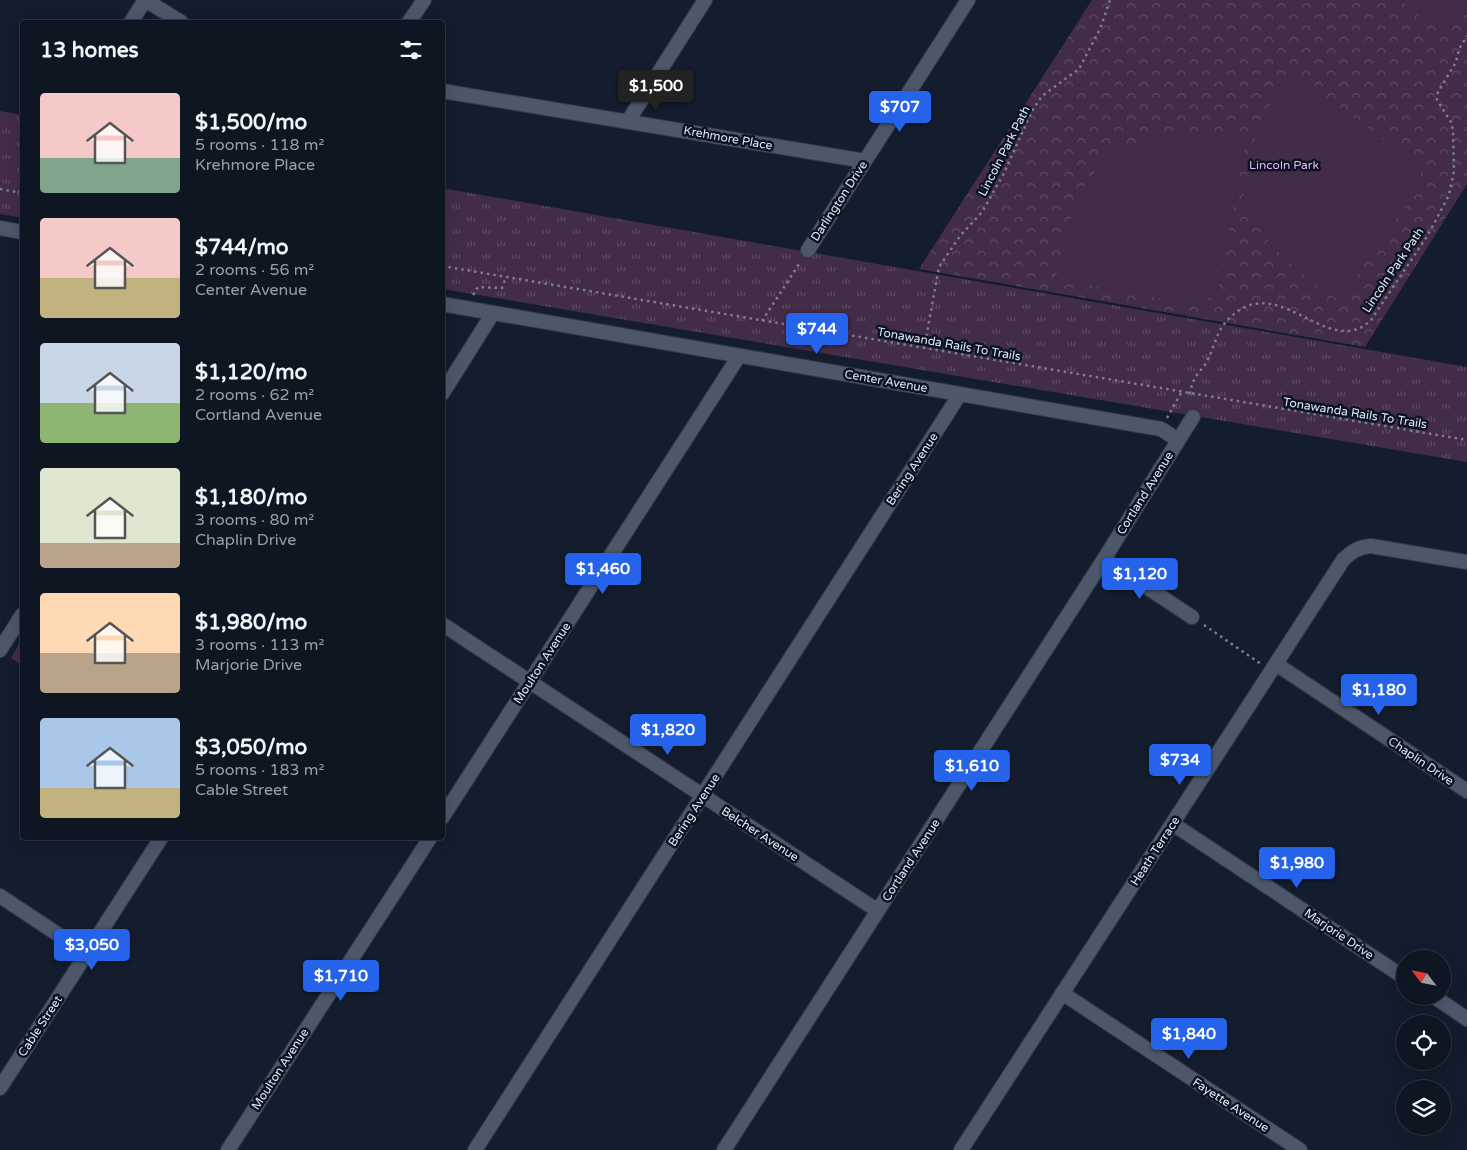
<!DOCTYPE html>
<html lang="en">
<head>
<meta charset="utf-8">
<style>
	body { margin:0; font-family:"Varela Round",sans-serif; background:#171f2a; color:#f1f3f6; height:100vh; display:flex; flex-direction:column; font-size:19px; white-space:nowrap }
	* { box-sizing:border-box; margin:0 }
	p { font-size:16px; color:#9b9fa5 }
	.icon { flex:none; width:28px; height:28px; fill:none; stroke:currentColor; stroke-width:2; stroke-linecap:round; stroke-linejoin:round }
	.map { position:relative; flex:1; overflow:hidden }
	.side { position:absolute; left:20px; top:20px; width:425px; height:820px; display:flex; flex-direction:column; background:#0e1622; border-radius:5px; box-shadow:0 5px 20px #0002,0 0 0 1px #2e3540 }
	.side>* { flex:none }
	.needle { width:32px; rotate:302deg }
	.tools { position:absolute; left:1396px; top:950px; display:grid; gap:10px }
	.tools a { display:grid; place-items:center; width:55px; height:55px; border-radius:50%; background:#0e1622; box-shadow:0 5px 20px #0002,0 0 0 1px #2e3540; font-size:25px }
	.price { position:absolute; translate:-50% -42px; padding:0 11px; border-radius:5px; background:#2563eb; color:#fff; font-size:16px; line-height:32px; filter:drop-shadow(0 1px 2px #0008) }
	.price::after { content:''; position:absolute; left:50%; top:30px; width:15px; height:11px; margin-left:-8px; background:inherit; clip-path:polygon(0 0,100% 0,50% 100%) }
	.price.active { background:#222; color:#fff }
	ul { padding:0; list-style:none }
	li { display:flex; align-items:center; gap:15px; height:125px; padding:0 20px }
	li span { display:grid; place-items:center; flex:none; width:140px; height:100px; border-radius:5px; color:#555 }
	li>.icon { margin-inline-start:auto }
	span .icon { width:60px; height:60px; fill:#fffc; stroke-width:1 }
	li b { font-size:21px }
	h2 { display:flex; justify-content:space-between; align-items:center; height:60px; padding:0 20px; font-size:21px }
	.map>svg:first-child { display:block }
</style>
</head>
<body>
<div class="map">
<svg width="1467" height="1150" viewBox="0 0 1467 1150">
	<defs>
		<pattern id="grass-tufts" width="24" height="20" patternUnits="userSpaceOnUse" patternTransform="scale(1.25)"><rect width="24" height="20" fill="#432c48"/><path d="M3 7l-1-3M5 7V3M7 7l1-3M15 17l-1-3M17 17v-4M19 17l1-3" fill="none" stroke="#5e4b63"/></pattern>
		<pattern id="park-crowns" width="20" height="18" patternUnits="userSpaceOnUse" patternTransform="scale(1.25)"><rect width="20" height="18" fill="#432c48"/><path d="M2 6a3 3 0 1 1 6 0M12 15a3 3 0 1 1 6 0" fill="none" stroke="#5e4b63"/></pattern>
	</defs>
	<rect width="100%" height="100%" fill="#131d2d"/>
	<path fill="url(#grass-tufts)" d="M0 111 22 115V218L0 214Z
		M442 188 1467 367V462L443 289Z"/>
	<path fill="url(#park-crowns)" d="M1092 0H1467V184L1365 347 919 269Z
		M22 639V665L11 658Z"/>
	<path fill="#432c48" d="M1401 0H1467V5L1447 36 1419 16Z
		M1290 70 1420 167 1422 182 1339 301 1311 281 1271 245 1243 197 1256 131Z
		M1176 133 1246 140 1217 294 1193 305 1056 279 1062 246 1079 194 1111 149Z"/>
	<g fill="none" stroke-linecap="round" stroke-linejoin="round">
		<g stroke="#333946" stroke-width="16">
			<path id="minor" d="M131 22 145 0 181 22
				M409 22 424 0
				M442 91 865 161
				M628 121 705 0
				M0 228 22 232
				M808 250 968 0
				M442 304 1161 429 1178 440
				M442 394 493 313
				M1104 559 1192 617
				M442 624 878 911
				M0 650 22 615
				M1276 664 1467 791
				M442 818 739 356
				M1173 824 1405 978
				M0 896 86 953
				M1062 993 1300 1150
				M1433 996 1467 1019
				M0 1088 161 838
				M228 1150 430 838
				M475 1150 960 394
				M724 1150 1104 559 1193 417
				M961 1150 1343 560C1352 551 1359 547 1371 546L1467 562"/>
		</g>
		<path stroke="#78808e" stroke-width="2.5" stroke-dasharray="2.5 4" stroke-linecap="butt" d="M0 189 22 193
			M19 193 22 183
			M442 266 1467 440
			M473 295 478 287 502 288 506 277
			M762 321 801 261
			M924 349 939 267 960 236 982 212 1003 175 1032 111 1042 96 1079 69 1100 29 1110 0
			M1189 394C1191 389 1192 384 1194 380 1197 373 1204 368 1207 361 1214 348 1216 334 1225 323 1276 263 1327 363 1371 320L1428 235 1449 195 1454 171 1453 130 1451 122 1437 100 1438 92 1456 62 1459 49 1467 36
			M1167 418 1181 393
			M1204 625 1261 664"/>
		<use href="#minor" stroke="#4c576a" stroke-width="14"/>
	</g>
	<g text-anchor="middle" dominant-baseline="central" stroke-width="5" stroke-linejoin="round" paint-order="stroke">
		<g font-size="12" fill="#e2e9f4" stroke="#0b1323">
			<text transform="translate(728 138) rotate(10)">Krehmore Place</text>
			<text transform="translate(1004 151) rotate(-63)">Lincoln Park Path</text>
			<text transform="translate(839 201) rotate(-57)">Darlington Drive</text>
			<text transform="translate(1393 270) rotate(-56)">Lincoln Park Path</text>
			<text transform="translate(949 344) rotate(10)">Tonawanda Rails To Trails</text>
			<text transform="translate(886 381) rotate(10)">Center Avenue</text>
			<text transform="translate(1355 413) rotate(9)">Tonawanda Rails To Trails</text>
			<text transform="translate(912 469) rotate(-57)">Bering Avenue</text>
			<text transform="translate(1145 493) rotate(-58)">Cortland Avenue</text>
			<text transform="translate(542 663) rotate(-57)">Moulton Avenue</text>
			<text transform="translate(1421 761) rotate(34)">Chaplin Drive</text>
			<text transform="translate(694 810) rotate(-57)">Bering Avenue</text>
			<text transform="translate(760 834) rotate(33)">Belcher Avenue</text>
			<text transform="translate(1155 851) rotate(-57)">Heath Terrace</text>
			<text transform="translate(911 860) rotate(-57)">Cortland Avenue</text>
			<text transform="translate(1339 934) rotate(34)">Marjorie Drive</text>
			<text transform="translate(40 1026) rotate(-57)">Cable Street</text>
			<text transform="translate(280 1069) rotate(-57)">Moulton Avenue</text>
			<text transform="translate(1231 1105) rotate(33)">Fayette Avenue</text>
		</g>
		<g font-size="12" fill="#ebb5fa" stroke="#0b1323">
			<text x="1284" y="165">Lincoln Park</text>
		</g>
	</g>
</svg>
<div class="tools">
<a><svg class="needle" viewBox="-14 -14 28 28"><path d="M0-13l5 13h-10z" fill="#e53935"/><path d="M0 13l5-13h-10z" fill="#9b9fa5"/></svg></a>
<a><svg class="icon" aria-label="locate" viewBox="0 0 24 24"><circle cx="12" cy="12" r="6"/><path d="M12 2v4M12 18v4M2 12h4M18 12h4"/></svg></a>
<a><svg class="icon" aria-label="layers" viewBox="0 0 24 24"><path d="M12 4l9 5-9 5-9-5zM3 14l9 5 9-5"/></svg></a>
</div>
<b class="price active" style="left:656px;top:112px">$1,500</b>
<b class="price" style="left:900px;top:133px">$707</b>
<b class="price" style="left:817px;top:355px">$744</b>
<b class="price" style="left:603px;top:595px">$1,460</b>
<b class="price" style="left:1140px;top:600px">$1,120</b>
<b class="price" style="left:1379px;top:716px">$1,180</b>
<b class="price" style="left:668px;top:756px">$1,820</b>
<b class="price" style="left:1180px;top:786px">$734</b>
<b class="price" style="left:972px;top:792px">$1,610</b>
<b class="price" style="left:1297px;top:889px">$1,980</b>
<b class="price" style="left:92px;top:971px">$3,050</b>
<b class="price" style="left:341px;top:1002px">$1,710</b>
<b class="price" style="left:1189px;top:1060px">$1,840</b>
<section class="side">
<h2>13 homes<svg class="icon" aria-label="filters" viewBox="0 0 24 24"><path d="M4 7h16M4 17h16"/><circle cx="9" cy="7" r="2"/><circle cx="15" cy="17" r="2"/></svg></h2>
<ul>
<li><span style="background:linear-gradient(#f6c9c9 65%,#7fa58c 0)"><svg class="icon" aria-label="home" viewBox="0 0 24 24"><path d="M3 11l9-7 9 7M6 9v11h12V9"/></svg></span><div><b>$1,500/mo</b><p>5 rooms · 118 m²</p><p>Krehmore Place</p></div></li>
<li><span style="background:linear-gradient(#f6c9c9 60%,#c2b280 0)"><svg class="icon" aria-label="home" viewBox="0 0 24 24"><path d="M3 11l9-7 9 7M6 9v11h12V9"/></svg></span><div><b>$744/mo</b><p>2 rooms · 56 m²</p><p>Center Avenue</p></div></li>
<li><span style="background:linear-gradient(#c9d6e8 60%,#8fb573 0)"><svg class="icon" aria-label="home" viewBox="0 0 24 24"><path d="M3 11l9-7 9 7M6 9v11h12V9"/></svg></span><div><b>$1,120/mo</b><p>2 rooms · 62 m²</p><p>Cortland Avenue</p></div></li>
<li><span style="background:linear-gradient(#dfe7d0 75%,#b9a48a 0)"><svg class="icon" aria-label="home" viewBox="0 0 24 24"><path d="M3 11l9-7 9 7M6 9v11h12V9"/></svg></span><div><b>$1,180/mo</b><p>3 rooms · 80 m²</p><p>Chaplin Drive</p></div></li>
<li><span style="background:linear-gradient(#ffd9b3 60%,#b9a48a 0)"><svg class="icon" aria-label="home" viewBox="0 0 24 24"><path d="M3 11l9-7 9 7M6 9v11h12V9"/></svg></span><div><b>$1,980/mo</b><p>3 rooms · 113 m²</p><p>Marjorie Drive</p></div></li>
<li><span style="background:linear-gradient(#a9c7e8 70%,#c2b280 0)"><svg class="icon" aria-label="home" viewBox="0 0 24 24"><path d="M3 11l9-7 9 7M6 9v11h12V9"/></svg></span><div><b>$3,050/mo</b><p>5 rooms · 183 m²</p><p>Cable Street</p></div></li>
</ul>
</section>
</div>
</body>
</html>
